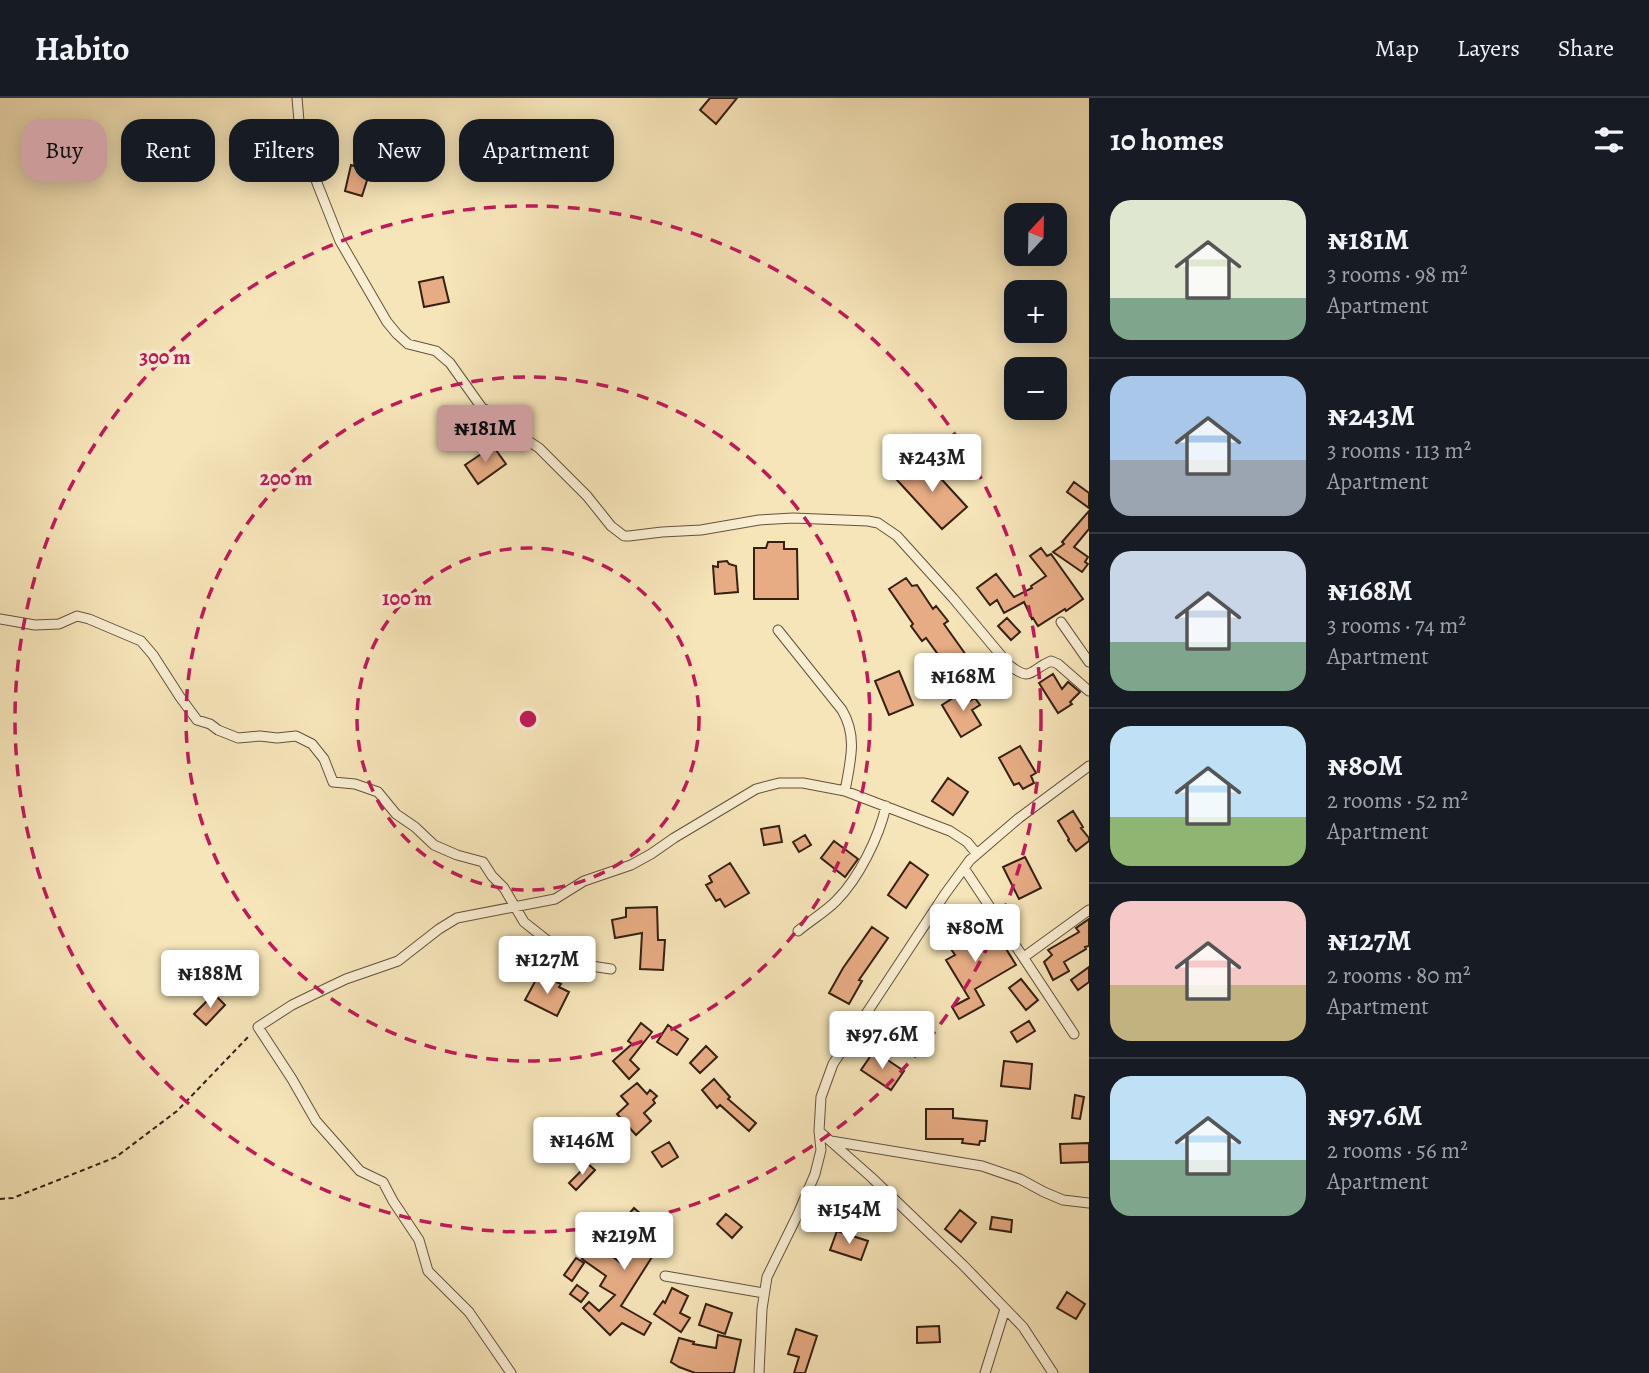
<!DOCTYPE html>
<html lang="en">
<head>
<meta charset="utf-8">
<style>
	body { margin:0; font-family:Alegreya,serif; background:#20242c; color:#f1f3f6; height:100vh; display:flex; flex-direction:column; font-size:26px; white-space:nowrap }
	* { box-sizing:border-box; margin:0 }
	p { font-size:23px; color:#9ea1a6 }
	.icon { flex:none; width:38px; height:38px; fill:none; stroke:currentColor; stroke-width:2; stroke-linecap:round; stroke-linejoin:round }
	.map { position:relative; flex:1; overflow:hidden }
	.drawer { display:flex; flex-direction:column; background:#171b24; width:560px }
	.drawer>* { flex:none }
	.hud { position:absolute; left:21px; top:21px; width:665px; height:63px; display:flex; gap:14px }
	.needle { width:46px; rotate:22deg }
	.controls { position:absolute; left:1004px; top:105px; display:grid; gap:14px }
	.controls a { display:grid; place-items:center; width:63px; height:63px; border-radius:14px; background:#171b24; box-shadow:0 4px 18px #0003; font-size:35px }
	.price { position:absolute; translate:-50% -60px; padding:0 16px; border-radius:7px; background:#fff; color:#222; font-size:23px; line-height:46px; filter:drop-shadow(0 2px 4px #0008) }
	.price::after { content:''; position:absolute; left:50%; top:42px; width:21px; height:16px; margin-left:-10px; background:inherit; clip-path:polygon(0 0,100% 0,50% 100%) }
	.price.current { background:#c59692; color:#111 }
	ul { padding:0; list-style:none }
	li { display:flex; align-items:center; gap:21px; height:175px; padding:0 21px }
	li+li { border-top:2px solid #363941 }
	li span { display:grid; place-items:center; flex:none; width:196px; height:140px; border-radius:21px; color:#555 }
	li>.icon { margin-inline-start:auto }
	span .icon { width:84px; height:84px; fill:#fffc; stroke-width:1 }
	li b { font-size:30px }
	h2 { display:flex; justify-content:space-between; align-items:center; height:84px; padding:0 21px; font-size:30px }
	.tag { padding:0 24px; border-radius:21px; background:#171b24; box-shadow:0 4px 18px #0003; font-size:24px; line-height:63px }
	.tag.current { background:#c59692; color:#111 }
	header { display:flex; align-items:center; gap:42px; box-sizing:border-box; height:98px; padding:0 35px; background:#171b24; border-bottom:2px solid #363941 }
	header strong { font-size:33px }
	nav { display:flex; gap:38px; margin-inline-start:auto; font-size:24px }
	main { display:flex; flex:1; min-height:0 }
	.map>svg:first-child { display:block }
</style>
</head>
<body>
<header>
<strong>Habito</strong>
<nav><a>Map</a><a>Layers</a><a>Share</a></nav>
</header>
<main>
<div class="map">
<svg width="1089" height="1275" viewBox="0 0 1089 1275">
	<rect width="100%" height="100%" fill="#f6e5b9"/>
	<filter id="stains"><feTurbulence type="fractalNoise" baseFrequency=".00286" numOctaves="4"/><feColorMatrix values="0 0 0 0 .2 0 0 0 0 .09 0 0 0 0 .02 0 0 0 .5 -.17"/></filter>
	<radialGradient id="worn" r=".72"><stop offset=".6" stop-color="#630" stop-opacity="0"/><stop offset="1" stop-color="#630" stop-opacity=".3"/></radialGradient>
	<path fill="#e7ac84" stroke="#352012" stroke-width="2" d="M710 0H737L716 26 700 12Z
		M351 67 370 73 362 98 345 93Z
		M443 179 449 204 424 209 419 184Z
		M493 348 506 366 478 386 465 367Z
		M922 360 967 409 942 431 897 382Z
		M1074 384 1089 395V410L1067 394Z
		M1089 413V431L1074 449 1088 459 1085 464 1088 466 1082 474 1053 454 1064 446 1062 444Z
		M768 444H784V451H797L798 501H754V450H766Z
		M1041 450 1047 458 1051 456 1083 501 1066 513 1065 511 1038 528 1033 520 1032 521 1024 504 1004 515 997 502 990 507 977 490 996 476 1014 499 1032 490 1031 488 1046 478 1030 458Z
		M727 463 729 466 736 468 738 494 715 496 713 468 718 469V464Z
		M906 480 912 488 917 487 933 511 936 508 948 523 944 526 971 564 953 577 926 540 922 543 911 528 913 526 889 491Z
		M1007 520 1020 534 1011 542 998 528Z
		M899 573 913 607 889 617 875 583Z
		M1053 576 1062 591 1068 584 1080 594 1070 604 1072 606 1058 615 1039 585Z
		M964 593 970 603 975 600 980 607 972 612 981 627 961 639 942 607Z
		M1020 648 1036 675 1031 678 1034 685 1023 691 1019 685 1014 687 999 660Z
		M948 680 968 694 953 717 932 703Z
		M1073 713 1083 729 1081 730 1089 740V743L1076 753 1068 742 1069 741 1058 723Z
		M779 728 782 744 764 747 761 731Z
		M805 737 811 747 799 754 793 744Z
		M834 743 858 761 845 779 821 760Z
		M1025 759 1041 790 1019 801 1003 769Z
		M910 764 928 777 906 810 888 797Z
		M730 765 749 795 725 809 720 801 716 803 706 787 712 784 709 778Z
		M657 809 658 842H665L663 872 640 871 642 835 615 840 612 822 626 819V810Z
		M1089 821V848L1085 849 1086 851 1064 864 1069 873 1053 882 1044 864 1052 857 1048 852 1079 834 1076 830Z
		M957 824 972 847 995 833 1016 867 975 891 984 907 959 921 952 909 969 900 946 862 955 857 940 835Z
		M872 829 888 840 859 882 862 883 849 906 829 895 843 870Z
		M1089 869V884L1078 892 1071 882Z
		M538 878 551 884 552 882 561 886 559 889 569 894 557 918 525 902Z
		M1021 881 1038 902 1026 912 1009 890Z
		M214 896 225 907 206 927 194 916Z
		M904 923 928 939 915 958 891 942Z
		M1029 923 1035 933 1017 944 1011 934Z
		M641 925 652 934 630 962 639 971 629 981 613 963 632 946 628 943Z
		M668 927 688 941 677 957 657 944Z
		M706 948 717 959 700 975 690 965Z
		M874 953 904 973 891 992 861 972Z
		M1004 963 1032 966 1030 991 1001 988Z
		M714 981 730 999 728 1001 756 1025 749 1033 720 1007 717 1010 702 992Z
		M637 985 647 996 650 992 657 998 653 1002 655 1005 644 1015 651 1023 636 1037 617 1016 628 1006 621 998Z
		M1075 997 1084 999 1080 1021 1072 1020Z
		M926 1011H953V1020L987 1023 985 1043H980L979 1047 962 1045 963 1041H926Z
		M669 1044 678 1059 662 1069 652 1054Z
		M1089 1045V1064L1061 1065 1060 1046Z
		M588 1066 595 1072 576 1092 569 1085Z
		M634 1110 665 1137 648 1156 652 1159 621 1208 651 1225 644 1237 622 1225 610 1237 583 1210 589 1204 599 1213 615 1197 600 1188 606 1178 582 1161 594 1145 621 1165 629 1151 612 1136Z
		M960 1112 976 1125 961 1144 945 1131Z
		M726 1116 742 1129 732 1140 717 1126Z
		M992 1119 1012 1122 1011 1134 990 1131Z
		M837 1133 868 1143 861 1162 830 1152Z
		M576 1160 584 1165 572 1183 564 1177Z
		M577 1187 588 1195 581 1204 570 1196Z
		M672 1190 688 1198 680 1215 690 1220 681 1234 654 1216 663 1203 665 1205Z
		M1067 1194 1085 1206 1076 1221 1057 1210Z
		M706 1206 732 1215 725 1236 699 1227Z
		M939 1228 940 1244 917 1245V1229Z
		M796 1231 817 1238 805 1275H794L799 1259 788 1256Z
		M718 1237 741 1242 734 1275H695L679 1269 671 1264 679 1240 694 1244 693 1246 716 1250Z"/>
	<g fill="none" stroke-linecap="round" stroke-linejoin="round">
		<g stroke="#65513c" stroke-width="11">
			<path id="minor" d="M297 0 299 23 305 47 317 85 340 143 387 224 397 236 408 246 436 253 450 265 482 310 495 316 504 327 539 350 587 398 611 428 624 438H629L662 434 701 432 759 422 793 420 868 423 878 425 897 438 953 500 1009 567C1032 585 1029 572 1051 563L1058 566 1089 593
				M0 521 35 527 59 526 77 518 89 521 141 543 153 557 180 599 197 622 210 626 218 632 238 640 260 638 277 640 296 638 312 646 324 661 333 684 355 686 378 694 396 716 415 729 434 747 457 757 483 764 492 778 504 790 524 824 548 843 591 868 611 871
				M1061 524 1089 564
				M778 532 842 612C858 639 850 664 845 693
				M964 770 1074 936
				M798 833C810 823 825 814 836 803 859 780 879 739 886 708
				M1024 859 1089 812
				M819 1033 871 1079 964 1168 1023 1229 1053 1275
				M831 1043 982 1068 1020 1081 1044 1094 1063 1102 1089 1105
				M665 1178 764 1195
				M511 1275 469 1214 428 1173 419 1142 393 1103 383 1084 360 1073 316 1023 292 981 258 929 292 907 327 890 346 881 398 863 439 831 457 820 555 801 584 783 631 767 651 756 674 740 756 691 779 685H803L845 693 950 733 967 744 977 756
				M759 1275 762 1211 767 1179 798 1116 815 1076 821 1052 819 1033 821 999 833 966 945 796 970 762 1019 720 1089 668
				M985 1275 1005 1211"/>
		</g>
		<path stroke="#352012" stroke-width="2" stroke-dasharray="5 3.5" stroke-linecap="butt" d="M0 1101 13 1100 116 1059 177 1013 250 937"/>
		<use href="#minor" stroke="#f9eed2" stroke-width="9"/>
	</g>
	<g fill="none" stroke="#c2185b" stroke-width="3.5" stroke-dasharray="12 9">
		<circle cx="528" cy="621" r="171"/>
		<circle cx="528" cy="621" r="342"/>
		<circle cx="528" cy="621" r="513"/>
	</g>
	<circle cx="528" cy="621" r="10" fill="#c2185b" stroke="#f9eed2" stroke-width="3.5"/>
	<g font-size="21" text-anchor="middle" font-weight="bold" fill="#c2185b" stroke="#f9eed2" stroke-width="7" stroke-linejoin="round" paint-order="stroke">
		<text x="165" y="266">300 m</text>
		<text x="286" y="387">200 m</text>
		<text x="407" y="507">100 m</text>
	</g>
	<rect width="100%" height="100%" filter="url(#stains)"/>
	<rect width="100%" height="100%" fill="url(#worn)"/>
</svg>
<div class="controls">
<a><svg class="needle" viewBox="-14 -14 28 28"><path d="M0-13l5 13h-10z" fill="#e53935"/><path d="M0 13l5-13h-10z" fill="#9ea1a6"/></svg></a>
<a>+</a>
<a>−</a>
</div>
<b class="price current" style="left:485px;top:367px">₦181M</b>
<b class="price" style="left:932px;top:396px">₦243M</b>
<b class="price" style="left:963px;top:615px">₦168M</b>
<b class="price" style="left:975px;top:866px">₦80M</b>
<b class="price" style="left:547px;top:898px">₦127M</b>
<b class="price" style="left:210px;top:912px">₦188M</b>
<b class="price" style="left:882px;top:973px">₦97.6M</b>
<b class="price" style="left:582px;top:1079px">₦146M</b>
<b class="price" style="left:849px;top:1148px">₦154M</b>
<b class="price" style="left:624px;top:1174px">₦219M</b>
<div class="hud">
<a class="tag current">Buy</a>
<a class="tag">Rent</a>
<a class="tag">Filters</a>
<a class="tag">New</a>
<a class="tag">Apartment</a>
</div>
</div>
<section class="drawer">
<h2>10 homes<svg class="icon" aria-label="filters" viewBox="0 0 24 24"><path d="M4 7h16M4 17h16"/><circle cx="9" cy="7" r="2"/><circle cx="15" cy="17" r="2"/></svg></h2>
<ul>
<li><span style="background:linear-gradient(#dfe7d0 70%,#7fa58c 0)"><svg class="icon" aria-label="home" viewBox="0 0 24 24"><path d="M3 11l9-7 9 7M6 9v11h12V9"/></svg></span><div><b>₦181M</b><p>3 rooms · 98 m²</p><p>Apartment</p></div></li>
<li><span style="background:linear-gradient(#a9c7e8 60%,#9aa5b1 0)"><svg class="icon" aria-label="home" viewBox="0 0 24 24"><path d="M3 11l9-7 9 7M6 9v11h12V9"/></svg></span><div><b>₦243M</b><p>3 rooms · 113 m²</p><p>Apartment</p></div></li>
<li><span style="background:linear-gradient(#c9d6e8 65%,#7fa58c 0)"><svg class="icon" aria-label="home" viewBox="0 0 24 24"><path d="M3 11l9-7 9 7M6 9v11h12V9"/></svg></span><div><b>₦168M</b><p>3 rooms · 74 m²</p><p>Apartment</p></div></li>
<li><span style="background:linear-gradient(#bfe0f5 65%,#8fb573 0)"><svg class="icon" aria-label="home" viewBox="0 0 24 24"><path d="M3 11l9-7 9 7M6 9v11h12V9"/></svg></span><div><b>₦80M</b><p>2 rooms · 52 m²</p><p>Apartment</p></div></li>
<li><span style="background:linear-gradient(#f6c9c9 60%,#c2b280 0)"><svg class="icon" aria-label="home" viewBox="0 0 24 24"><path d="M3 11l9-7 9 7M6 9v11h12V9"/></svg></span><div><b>₦127M</b><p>2 rooms · 80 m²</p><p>Apartment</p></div></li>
<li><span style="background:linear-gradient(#bfe0f5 60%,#7fa58c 0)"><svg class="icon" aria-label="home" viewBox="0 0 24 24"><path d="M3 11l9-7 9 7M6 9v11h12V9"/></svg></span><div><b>₦97.6M</b><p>2 rooms · 56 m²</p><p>Apartment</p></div></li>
</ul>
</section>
</main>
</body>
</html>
